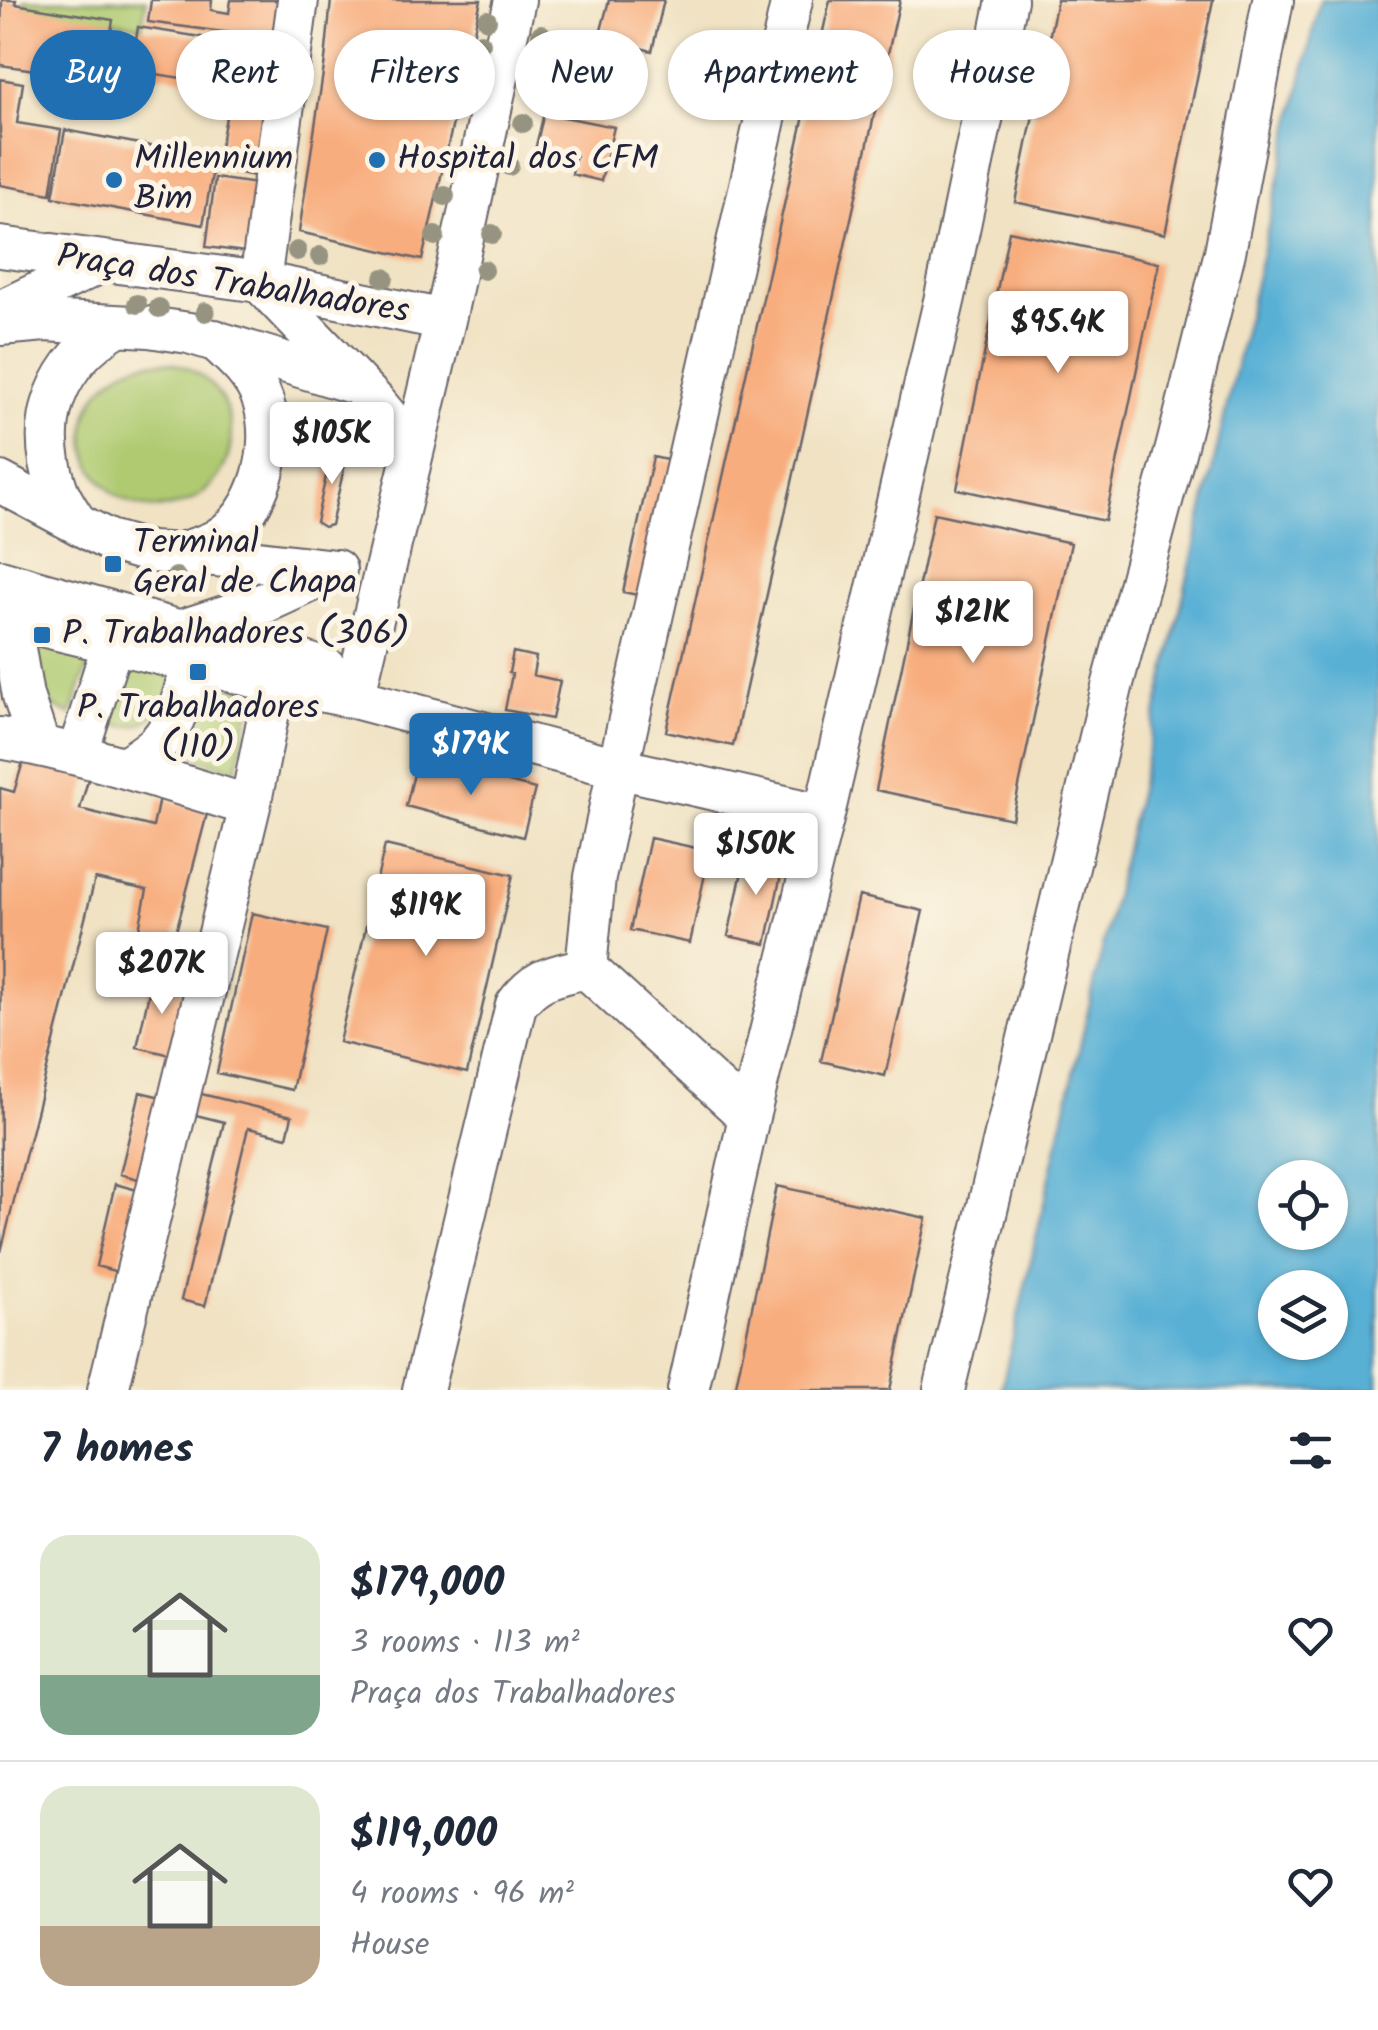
<!DOCTYPE html>
<html lang="en">
<head>
<meta charset="utf-8">
<style>
	body { margin:0; font-family:Kalam,sans-serif; background:#f2f2f3; color:#1f2937; height:100vh; display:flex; flex-direction:column; font-size:38px; white-space:nowrap }
	* { box-sizing:border-box; margin:0 }
	p { font-size:32px; color:#747a83 }
	.icon { flex:none; width:55px; height:55px; fill:none; stroke:currentColor; stroke-width:2; stroke-linecap:round; stroke-linejoin:round }
	.map { position:relative; height:1390px; overflow:hidden }
	.panel { display:flex; flex-direction:column; background:#fff; flex:1 }
	.panel>* { flex:none }
	.hud { position:absolute; left:30px; top:30px; width:1320px; height:90px; display:flex; gap:20px }
	.tools { position:absolute; left:1258px; top:1160px; display:grid; gap:20px }
	.tools a { display:grid; place-items:center; width:90px; height:90px; border-radius:50%; background:#fff; box-shadow:0 2px 8px #0004; font-size:50px }
	.price { position:absolute; translate:-50% -85px; padding:0 22px; border-radius:10px; background:#fff; color:#222; font-size:32px; line-height:65px; filter:drop-shadow(0 2px 5px #0008) }
	.price::after { content:''; position:absolute; left:50%; top:60px; width:30px; height:22px; margin-left:-15px; background:inherit; clip-path:polygon(0 0,100% 0,50% 100%) }
	.price.current { background:#1f6fb2; color:#fff }
	ul { padding:0; list-style:none }
	li { display:flex; align-items:center; gap:30px; height:250px; padding:0 40px }
	li+li { border-top:2px solid #e0e1e3 }
	li span { display:grid; place-items:center; flex:none; width:280px; height:200px; border-radius:30px; color:#555 }
	li>.icon { margin-inline-start:auto }
	span .icon { width:120px; height:120px; fill:#fffc; stroke-width:1 }
	li b { font-size:42px }
	h2 { display:flex; justify-content:space-between; align-items:center; height:120px; padding:0 40px; font-size:42px }
	.chip { padding:0 35px; border-radius:45px; background:#fff; box-shadow:0 2px 8px #0004; font-size:35px; line-height:90px }
	.chip.current { background:#1f6fb2; color:#fff }
	.map>svg:first-child { display:block }
</style>
</head>
<body>
<div class="map">
<svg width="1378" height="1390" viewBox="0 0 1378 1390">
	<rect width="100%" height="100%" fill="#fcf5e5"/>
	<filter id="ink" filterUnits="userSpaceOnUse"><feTurbulence type="fractalNoise" baseFrequency=".01" numOctaves="2"/><feDisplacementMap in="SourceGraphic" scale="20" xChannelSelector="R" yChannelSelector="G"/><feConvolveMatrix kernelMatrix="1 2 1 2 8 2 1 2 1" color-interpolation-filters="sRGB"/></filter>
	<filter id="wash" filterUnits="userSpaceOnUse"><feTurbulence type="fractalNoise" baseFrequency=".0048" numOctaves="4" result="noise"/><feDisplacementMap in="SourceGraphic" scale="40" xChannelSelector="R" yChannelSelector="G"/><feGaussianBlur stdDeviation="2.25" result="paint"/><feColorMatrix in="noise" values="0 0 0 0 0 0 0 0 0 0 0 0 0 0 0 0 0 1.4 0 .05"/><feComposite in="paint" operator="in"/></filter>
	<g filter="url(#wash)">
		<rect width="100%" height="100%" fill="#f0e2c3"/>
		<path fill="#afca71" stroke="#687656" stroke-width="2.5" d="M24 0H146L142 26 23 7Z
			M85 435a73 73 0 1 1 146 0a73 73 0 1 1-146 0Z
			M33 638 93 651 71 715 44 702Z
			M120 665 182 674C164 704 148 740 107 721Z
			M218 682 254 693 236 770 158 746 196 712Z"/>
		<path fill="#58b0d5" stroke="#3d6988" stroke-width="2.5" fill-rule="evenodd" d="M1320 0H1378V1390H1001ZM1275 1178H1330V1232H1275ZM1275 1288H1330V1342H1275Z"/>
		<g id="blocks">
			<path fill="#f8ad7e" d="M2 0H16L15 4 113 20 108 50 46 40 42 71 0 65Z
				M151 0H212L211 10 229 13 231 0H288L283 40 148 22Z
				M331 0H481L422 260 299 232 325 60Z
				M609 0H664L652 51 599 38Z
				M830 0H900L733 746 666 731Z
				M1057 0H1213L1165 234 1015 202Z
				M138 27 282 50 275 93 131 70Z
				M60 46 131 58 126 87 55 75Z
				M0 79 23 83 17 123 61 130 51 194 0 185Z
				M232 87 284 98 269 179 216 168Z
				M544 113 614 127 601 181 572 174 576 155 536 146Z
				M65 130 215 158 203 225 53 197Z
				M215 178 270 186 261 254 206 247Z
				M1009 231 1159 263 1105 521 957 489Z
				M342 446 346 447 348 451 331 525 324 527 316 522 331 453Z
				M653 457 680 463 652 598 623 592Z
				M934 513 1071 543 1012 819 876 790Z
				M513 652 536 657 533 675 560 681 552 719 505 710 512 674 509 673Z
				M418 758 535 789 523 837 406 806Z
				M23 762 89 776 80 809 153 827 159 798 208 810 173 943 138 934 147 890 95 879 1 1252 0 788 14 792Z
				M650 838 710 851 690 943 630 930Z
				M385 845 513 875 467 1073 339 1042Z
				M746 853 784 861 766 944 728 936Z
				M859 896 923 911 885 1076 821 1061Z
				M252 913 327 930 292 1090 217 1073Z
				M152 979 187 987 171 1055 137 1047Z
				M185 1090 292 1116 287 1137 248 1128 205 1306 181 1300 224 1122 180 1111Z
				M140 1092 165 1098 145 1181 120 1174Z
				M115 1184 137 1190 118 1272 96 1266Z
				M777 1186 926 1218 890 1390H735Z"/>
		</g>
	</g>
	<g filter="url(#ink)">
		<use href="#blocks" fill-opacity="0" stroke="#6a656b" stroke-width="2.5"/>
		<g fill="none" stroke-linecap="round" stroke-linejoin="round">
			<g stroke="#6a656b" stroke-width="44">
				<path id="minor" d="M298 0 260 282 375 402 414 449
					M0 247 260 282 445 320
					M0 311 102 262
					M0 325 45 321 149 327 189 333 356 384
					M0 482 108 540 150 552 215 556 335 570
					M76 522C69 511 61 500 57 488 33 420 57 362 117 326
					M179 554C191 549 205 546 216 540 260 515 278 447 263 401 255 376 234 357 215 340
					M0 580 181 631 255 647 327 669
					M0 616 275 682 354 698 618 768 824 815
					M10 619 23 696 39 744
					M185 629 262 604 336 570
					M354 698 445 320 515 0
					M0 738C85 753 168 781 250 806L275 682
					M77 755 113 643
					M125 767C136 760 149 752 158 743 178 722 185 689 192 662
					M586 968 595 877 618 768 792 0
					M586 968 749 1117
					M108 1390 250 806
					M423 1390 516 1005C536 977 554 976 586 968
					M688 1390 749 1117 824 815 945 297 1007 0
					M944 1390 1112 687 1177 445 1225 252 1273 0"/>
			</g>
			<use href="#minor" stroke="#fff" stroke-width="40"/>
		</g>
		<g fill="#969481">
			<circle cx="487" cy="20" r="10"/>
			<circle cx="541" cy="34" r="10"/>
			<circle cx="481" cy="43" r="10"/>
			<circle cx="470" cy="83" r="10"/>
			<circle cx="523" cy="123" r="10"/>
			<circle cx="509" cy="166" r="10"/>
			<circle cx="445" cy="196" r="10"/>
			<circle cx="492" cy="234" r="10"/>
			<circle cx="435" cy="236" r="10"/>
			<circle cx="297" cy="251" r="10"/>
			<circle cx="320" cy="256" r="10"/>
			<circle cx="484" cy="270" r="10"/>
			<circle cx="384" cy="278" r="10"/>
			<circle cx="137" cy="304" r="10"/>
			<circle cx="159" cy="308" r="10"/>
			<circle cx="205" cy="312" r="10"/>
			<circle cx="176" cy="577" r="10"/>
		</g>
	</g>
	<g fill="#1f6fb2" stroke="#fcf5e5" stroke-width="4">
		<circle cx="377" cy="160" r="10"/>
		<circle cx="114" cy="180" r="10"/>
		<rect x="103" y="554" width="20" height="20" rx="5"/>
		<rect x="32" y="625" width="20" height="20" rx="5"/>
		<rect x="188" y="662" width="20" height="20" rx="5"/>
	</g>
	<g text-anchor="middle" dominant-baseline="central" stroke-width="10" stroke-linejoin="round" paint-order="stroke">
		<g font-size="35" fill="#22223b" stroke="#fcf5e5" text-anchor="start">
			<text x="134" y="160">Millennium<tspan x="134" dy="40">Bim</tspan></text>
			<text x="397" y="160">Hospital dos CFM</text>
			<text x="133" y="544">Terminal<tspan x="133" dy="40">Geral de Chapa</tspan></text>
			<text x="62" y="635">P. Trabalhadores (306)</text>
			<text x="198" y="709" text-anchor="middle">P. Trabalhadores<tspan x="198" dy="40">(110)</tspan></text>
		</g>
		<g font-size="35" fill="#22223b" stroke="#fcf5e5">
			<text transform="translate(233 285) rotate(9)">Praça dos Trabalhadores</text>
		</g>
	</g>
</svg>
<div class="tools">
<a><svg class="icon" aria-label="locate" viewBox="0 0 24 24"><circle cx="12" cy="12" r="6"/><path d="M12 2v4M12 18v4M2 12h4M18 12h4"/></svg></a>
<a><svg class="icon" aria-label="layers" viewBox="0 0 24 24"><path d="M12 4l9 5-9 5-9-5zM3 14l9 5 9-5"/></svg></a>
</div>
<b class="price" style="left:1058px;top:376px">$95.4K</b>
<b class="price" style="left:332px;top:487px">$105K</b>
<b class="price" style="left:973px;top:666px">$121K</b>
<b class="price current" style="left:471px;top:798px">$179K</b>
<b class="price" style="left:756px;top:898px">$150K</b>
<b class="price" style="left:426px;top:959px">$119K</b>
<b class="price" style="left:162px;top:1017px">$207K</b>
<div class="hud">
<a class="chip current">Buy</a>
<a class="chip">Rent</a>
<a class="chip">Filters</a>
<a class="chip">New</a>
<a class="chip">Apartment</a>
<a class="chip">House</a>
</div>
</div>
<section class="panel">
<h2>7 homes<svg class="icon" aria-label="filters" viewBox="0 0 24 24"><path d="M4 7h16M4 17h16"/><circle cx="9" cy="7" r="2"/><circle cx="15" cy="17" r="2"/></svg></h2>
<ul>
<li><span style="background:linear-gradient(#dfe7d0 70%,#7fa58c 0)"><svg class="icon" aria-label="home" viewBox="0 0 24 24"><path d="M3 11l9-7 9 7M6 9v11h12V9"/></svg></span><div><b>$179,000</b><p>3 rooms · 113 m²</p><p>Praça dos Trabalhadores</p></div><svg class="icon" aria-label="heart" viewBox="0 0 24 24"><path d="M12 20l-8-8c-3-5 5-10 8-4 3-6 11-1 8 4z"/></svg></li>
<li><span style="background:linear-gradient(#dfe7d0 70%,#b9a48a 0)"><svg class="icon" aria-label="home" viewBox="0 0 24 24"><path d="M3 11l9-7 9 7M6 9v11h12V9"/></svg></span><div><b>$119,000</b><p>4 rooms · 96 m²</p><p>House</p></div><svg class="icon" aria-label="heart" viewBox="0 0 24 24"><path d="M12 20l-8-8c-3-5 5-10 8-4 3-6 11-1 8 4z"/></svg></li>
</ul>
</section>
</body>
</html>
